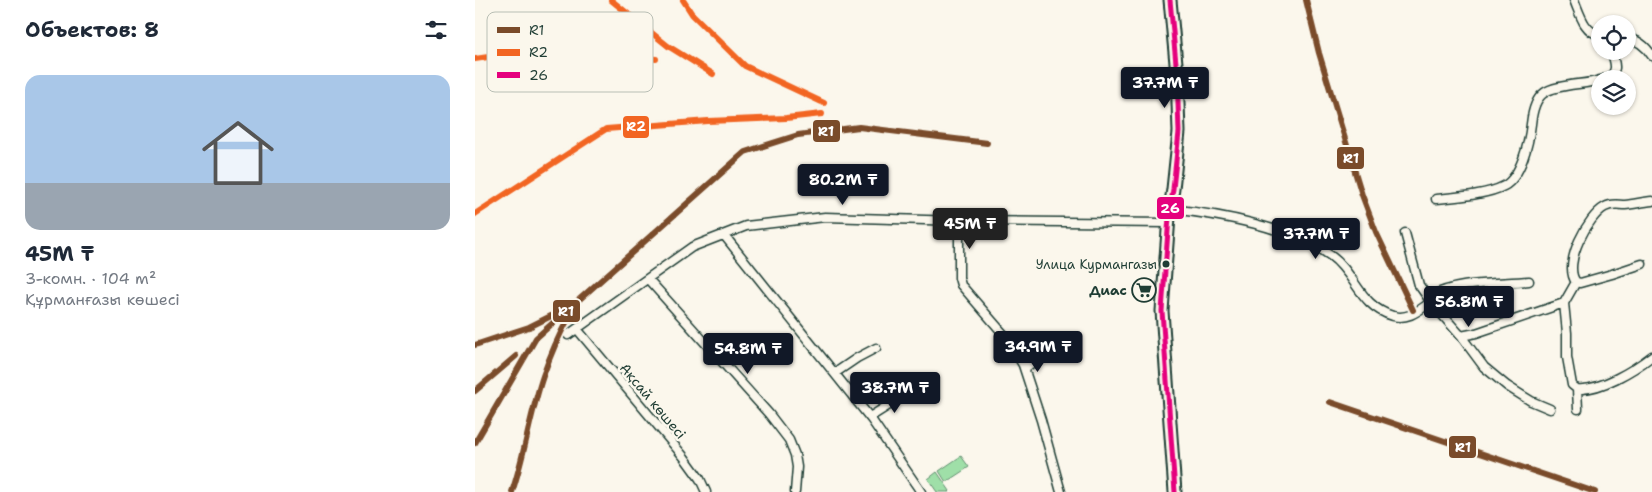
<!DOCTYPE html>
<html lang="ru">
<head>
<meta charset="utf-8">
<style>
	body { margin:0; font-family:"Shantell Sans",sans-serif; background:#f6f6f7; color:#1f2937; height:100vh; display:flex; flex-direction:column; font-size:19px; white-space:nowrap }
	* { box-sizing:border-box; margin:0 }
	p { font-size:16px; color:#747a83 }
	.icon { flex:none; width:28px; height:28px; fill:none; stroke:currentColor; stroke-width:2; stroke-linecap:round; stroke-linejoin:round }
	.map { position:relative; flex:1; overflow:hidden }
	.panel { display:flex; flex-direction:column; background:#fff; width:475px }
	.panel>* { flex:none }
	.buttons { position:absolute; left:1116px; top:15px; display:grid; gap:10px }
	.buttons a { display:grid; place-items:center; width:45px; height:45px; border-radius:50%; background:#fff; box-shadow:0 1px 4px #0004; font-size:25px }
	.price { position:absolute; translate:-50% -42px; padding:0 11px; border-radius:5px; background:#111827; color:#fff; font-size:16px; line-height:32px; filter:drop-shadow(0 1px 2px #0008) }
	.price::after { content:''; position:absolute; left:50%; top:30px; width:15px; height:11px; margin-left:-8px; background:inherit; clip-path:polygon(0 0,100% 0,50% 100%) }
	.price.active { background:#222; color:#fff }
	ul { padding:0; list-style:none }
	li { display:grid; align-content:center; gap:10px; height:265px; padding:0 25px }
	li span { display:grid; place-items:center; height:155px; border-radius:15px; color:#555 }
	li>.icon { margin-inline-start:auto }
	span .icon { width:90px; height:90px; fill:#fffc; stroke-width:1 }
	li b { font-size:21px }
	h2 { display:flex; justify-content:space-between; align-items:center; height:60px; padding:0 25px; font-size:21px }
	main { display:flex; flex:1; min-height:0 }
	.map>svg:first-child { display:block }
</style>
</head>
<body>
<main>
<section class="panel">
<h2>Объектов: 8<svg class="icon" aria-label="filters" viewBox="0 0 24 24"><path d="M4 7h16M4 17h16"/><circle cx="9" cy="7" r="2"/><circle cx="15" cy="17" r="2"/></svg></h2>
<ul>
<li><span style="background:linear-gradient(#a9c7e8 70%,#9aa5b1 0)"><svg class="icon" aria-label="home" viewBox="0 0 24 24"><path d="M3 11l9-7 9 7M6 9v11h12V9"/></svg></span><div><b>45M ₸</b><p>3-комн. · 104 m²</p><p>Құрманғазы көшесі</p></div></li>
</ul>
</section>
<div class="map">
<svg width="1177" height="492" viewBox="0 0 1177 492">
	<rect width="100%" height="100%" fill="#fbf7ec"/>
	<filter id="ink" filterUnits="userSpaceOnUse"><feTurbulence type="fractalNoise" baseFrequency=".02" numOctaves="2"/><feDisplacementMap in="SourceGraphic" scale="10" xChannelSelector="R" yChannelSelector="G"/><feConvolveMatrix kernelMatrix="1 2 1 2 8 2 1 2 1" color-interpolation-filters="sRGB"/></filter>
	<g filter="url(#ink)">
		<path fill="#9fdfa8" stroke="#5f8e6e" d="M486 456 494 467 471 482 464 471Z
			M462 472 475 491 474 492H462L453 479Z"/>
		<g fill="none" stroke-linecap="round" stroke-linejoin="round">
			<g stroke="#1f3d34" stroke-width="11">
				<path id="minor" d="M1099 0C1105 14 1109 32 1125 35
					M1152 38C1164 40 1171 46 1177 56
					M1129 79C1144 74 1141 64 1136 51
					M961 199C980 197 1012 195 1029 186 1046 177 1054 142 1056 124 1057 115 1060 99 1069 93 1081 84 1110 85 1125 80
					M695 209C743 214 816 227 856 256 881 274 884 306 918 316 934 320 944 310 956 302
					M484 221V278L486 285 532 338 548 365 566 420 586 492
					M930 233 944 285 956 302 986 336 1009 367 1032 386 1056 401 1075 409
					M249 235 396 419 446 492
					M173 279 294 414 314 440 320 455 322 467 320 492
					M1101 282C1087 264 1113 216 1130 207 1137 203 1143 205 1150 205 1159 204 1168 202 1177 201
					M954 297C983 281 1021 284 1054 281
					M102 329 209 457 225 479 231 492
					M93 335 217 247 271 226 350 217 484 221 693 223
					M986 336 1001 333 1089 303
					M550 368 565 357 576 355
					M360 373 382 358 401 348
					M1102 389 1097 385 1092 357V333L1089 303 1101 282 1105 283 1137 274 1167 264
					M1103 409 1102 389C1125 391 1159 370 1177 356
					M395 417 422 400 437 394"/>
			</g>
			<g stroke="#1f3d34" stroke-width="15">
				<path id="secondary" d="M695 0 702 74 704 132 698 189 694 217 687 311 700 492"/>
			</g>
			<use href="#minor" stroke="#fbf7ec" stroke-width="8"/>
			<use href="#secondary" stroke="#fbf7ec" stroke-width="11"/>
			<g stroke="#fbf7ec" stroke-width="9">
				<path id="bus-1" d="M695 0 702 74 704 132 698 189 694 217 687 311 700 492"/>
			</g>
			<use href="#bus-1" stroke="#e5007d" stroke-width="5"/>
			<g stroke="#fbf7ec" stroke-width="10">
				<path id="rail-1" d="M831 0 844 53 887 195 901 232 938 310
					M0 345 54 327 78 315
					M0 391 41 356
					M855 402 1120 492
					M0 443 61 338 270 152 323 135 384 127 512 143
					M37 492C50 454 55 414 68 376 75 356 83 337 93 319"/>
			</g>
			<g stroke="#fbf7ec" stroke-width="10">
				<path id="rail-2" d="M136 0 193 46 238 74
					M208 0 217 14 270 66 349 103
					M0 59 73 48 181 59
					M0 214 131 129 233 121 311 118 347 114"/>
			</g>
			<use href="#rail-1" stroke="#7a4b2a" stroke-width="6"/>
			<use href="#rail-2" stroke="#f26522" stroke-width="6"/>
		</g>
	</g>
	<defs>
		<g id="supermarket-ring" transform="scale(1.25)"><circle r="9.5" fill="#fbf7ec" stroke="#1f3d34" stroke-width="1.5"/><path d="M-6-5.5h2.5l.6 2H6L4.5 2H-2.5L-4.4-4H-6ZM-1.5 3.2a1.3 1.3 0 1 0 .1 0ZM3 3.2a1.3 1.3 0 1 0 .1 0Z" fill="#1f3d34"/></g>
	</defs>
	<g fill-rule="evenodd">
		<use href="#supermarket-ring" x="669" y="290"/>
	</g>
	<circle fill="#1f3d34" stroke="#fbf7ec" stroke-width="2" cx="691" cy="264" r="4.5"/>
	<g text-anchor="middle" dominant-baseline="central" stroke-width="5" stroke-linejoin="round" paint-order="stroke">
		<g font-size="13" fill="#1f3d34" stroke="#fbf7ec" text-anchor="end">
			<text x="682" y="264">Улица Курмангазы</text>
		</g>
		<g font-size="14" font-weight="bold" fill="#1f3d34" stroke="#fbf7ec" text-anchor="end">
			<text x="652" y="290">Диас</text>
		</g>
		<g font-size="14" fill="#1f3d34" stroke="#fbf7ec">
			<text transform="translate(178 401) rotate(50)">Ақсай көшесі</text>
		</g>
	</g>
	<rect x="12" y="12" width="166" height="80" rx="8" fill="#fbf7ec" stroke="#b9bfb5" stroke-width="1"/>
	<rect x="22" y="27" width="23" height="6" fill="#7a4b2a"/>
	<rect x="22" y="49" width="23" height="7" fill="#f26522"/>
	<rect x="22" y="72" width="23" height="6" fill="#e5007d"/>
	<g font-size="14" fill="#1f3d34">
		<text x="54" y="35">R1</text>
		<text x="54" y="57">R2</text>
		<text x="54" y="80">26</text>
	</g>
	<g stroke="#fbf7ec" stroke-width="2">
		<rect x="147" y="115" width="28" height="24" rx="5" fill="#f26522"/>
		<rect x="337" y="119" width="29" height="24" rx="5" fill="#7a4b2a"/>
		<rect x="861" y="146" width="29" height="24" rx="5" fill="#7a4b2a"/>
		<rect x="681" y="196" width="29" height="24" rx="5" fill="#e5007d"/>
		<rect x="77" y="299" width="29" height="24" rx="5" fill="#7a4b2a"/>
		<rect x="973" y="435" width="29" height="24" rx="5" fill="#7a4b2a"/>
	</g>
	<g font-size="14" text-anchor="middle" font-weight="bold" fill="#fff">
		<text x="161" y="131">R2</text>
		<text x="351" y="136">R1</text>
		<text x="876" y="163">R1</text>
		<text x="695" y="213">26</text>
		<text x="91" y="316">R1</text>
		<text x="988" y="452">R1</text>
	</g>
</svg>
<div class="buttons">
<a><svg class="icon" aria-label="locate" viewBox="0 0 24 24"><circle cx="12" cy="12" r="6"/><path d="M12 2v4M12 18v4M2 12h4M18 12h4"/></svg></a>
<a><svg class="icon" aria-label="layers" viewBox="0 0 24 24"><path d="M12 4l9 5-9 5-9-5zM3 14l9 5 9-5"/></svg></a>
</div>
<b class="price" style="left:690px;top:109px">37.7M ₸</b>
<b class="price" style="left:368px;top:206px">80.2M ₸</b>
<b class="price active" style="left:495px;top:250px">45M ₸</b>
<b class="price" style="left:841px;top:260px">37.7M ₸</b>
<b class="price" style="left:994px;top:328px">56.8M ₸</b>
<b class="price" style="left:563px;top:373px">34.9M ₸</b>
<b class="price" style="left:273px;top:375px">54.8M ₸</b>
<b class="price" style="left:420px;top:414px">38.7M ₸</b>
</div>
</main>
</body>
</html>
